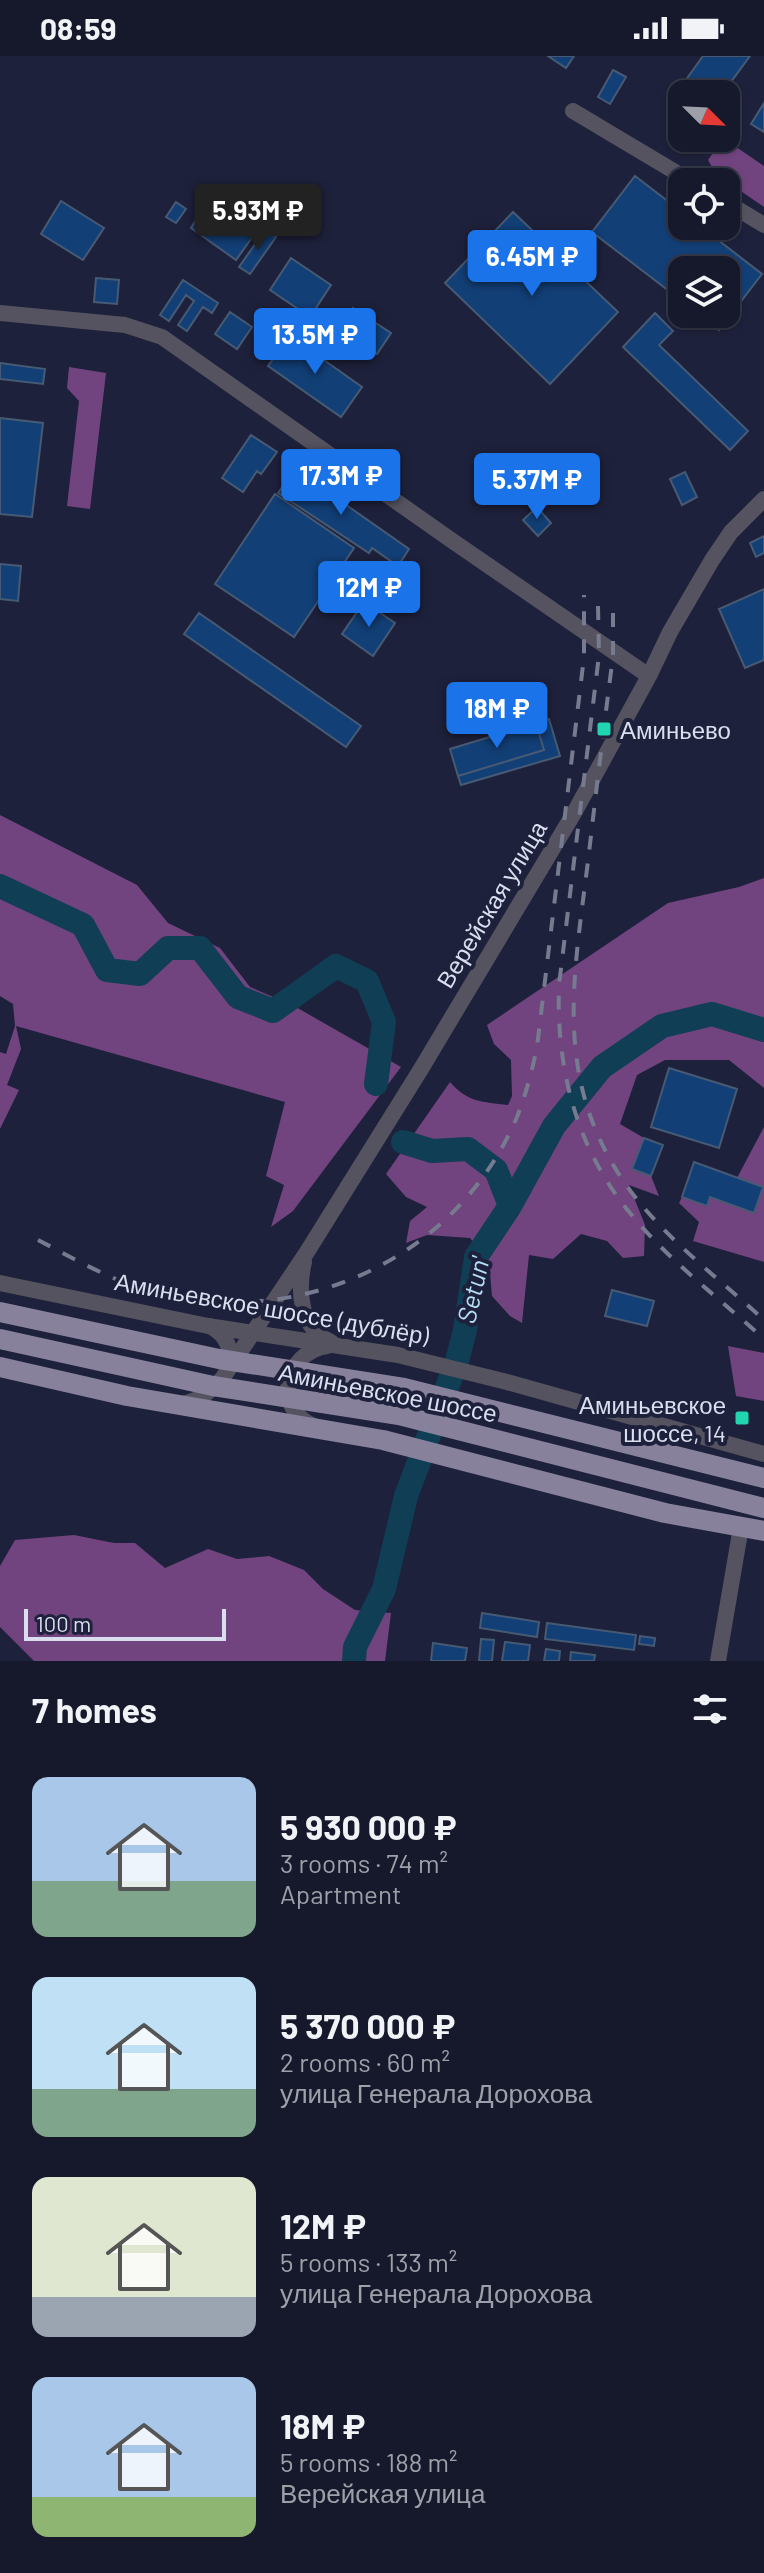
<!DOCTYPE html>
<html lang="en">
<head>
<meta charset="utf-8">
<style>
	body { margin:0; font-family:Barlow,sans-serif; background:#1f2234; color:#f1f3f6; height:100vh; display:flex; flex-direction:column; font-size:30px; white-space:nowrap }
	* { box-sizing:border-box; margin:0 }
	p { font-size:26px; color:#9ea0a9 }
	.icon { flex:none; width:44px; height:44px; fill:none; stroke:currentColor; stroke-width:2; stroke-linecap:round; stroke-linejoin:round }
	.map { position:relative; height:1605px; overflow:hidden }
	.details { display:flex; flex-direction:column; background:#16192c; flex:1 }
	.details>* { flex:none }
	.needle { width:52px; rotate:114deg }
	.fabs { position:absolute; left:668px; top:24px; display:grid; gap:16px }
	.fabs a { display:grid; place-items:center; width:72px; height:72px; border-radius:16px; background:#16192c; box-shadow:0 2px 6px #0004,0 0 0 2px #353848; font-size:40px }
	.scale { position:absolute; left:24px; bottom:20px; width:202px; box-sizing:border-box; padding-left:8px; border:4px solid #dadeef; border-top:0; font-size:22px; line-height:28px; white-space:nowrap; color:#dadeef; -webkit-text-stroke:6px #1e213b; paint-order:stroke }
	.price { position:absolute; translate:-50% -68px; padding:0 18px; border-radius:8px; background:#1a73e8; color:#fff; font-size:26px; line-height:52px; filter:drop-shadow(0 2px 4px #0008) }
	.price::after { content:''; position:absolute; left:50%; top:48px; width:24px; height:18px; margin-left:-12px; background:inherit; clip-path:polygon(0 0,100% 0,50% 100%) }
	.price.active { background:#222; color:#fff }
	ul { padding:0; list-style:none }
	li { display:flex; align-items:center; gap:24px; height:200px; padding:0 32px }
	li span { display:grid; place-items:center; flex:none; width:224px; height:160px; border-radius:16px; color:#555 }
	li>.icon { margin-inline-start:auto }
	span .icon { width:96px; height:96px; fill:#fffc; stroke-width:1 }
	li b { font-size:34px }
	h2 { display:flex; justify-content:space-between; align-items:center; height:96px; padding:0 32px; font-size:34px }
	.status { display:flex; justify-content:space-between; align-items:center; height:56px; padding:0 40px; background:#16192c; direction:ltr }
	.status svg { height:22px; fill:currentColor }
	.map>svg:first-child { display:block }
</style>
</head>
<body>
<div class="status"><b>08:59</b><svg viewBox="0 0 49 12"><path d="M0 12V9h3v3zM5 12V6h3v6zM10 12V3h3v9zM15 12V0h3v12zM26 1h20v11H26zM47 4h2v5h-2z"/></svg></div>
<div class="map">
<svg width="764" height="1605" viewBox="0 0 764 1605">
	<rect width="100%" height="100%" fill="#1e213b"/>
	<path fill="#71447f" d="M723 82 764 110V151L716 118 708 104Z
		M69 311 106 317 90 453 67 450 79 345 67 332Z
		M0 759 137 829 168 867 220 892 250 931 294 950 401 1011 293 1155 271 1171 284 1129 266 1120 285 1046 16 970 21 993 7 1029 19 1034 0 1073V996L6 998 15 970 13 948 0 940Z
		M764 822V1032L729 1004H665L637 1019 620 1068 644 1082 632 1113 651 1120 659 1140 629 1129 645 1169 644 1200 623 1202 607 1185 581 1178 553 1203 529 1199 522 1267 510 1260 492 1240 489 1205 470 1182 427 1179 406 1187 410 1165 427 1151 406 1141 386 1118 450 1026C467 1046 482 1046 508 1049L512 1040 511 1004 494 988 487 969 668 847 739 831Z
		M764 1071V1206L693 1185 699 1166 679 1147 682 1141 707 1149 710 1141 754 1156 737 1122Z
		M728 1290 764 1297V1345L736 1340Z
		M74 1479 114 1487H135L165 1512 208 1493 237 1503 269 1500 304 1514 323 1533 355 1554 391 1557 385 1605H34L0 1571V1510L15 1484Z"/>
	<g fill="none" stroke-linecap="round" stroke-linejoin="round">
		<path stroke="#103e55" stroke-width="24" d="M0 830 83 869 107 914 140 918 168 892H200L238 941 273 955 336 910 367 925 384 966 376 1028
			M403 1086 432 1095 468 1093 496 1114 510 1150
			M354 1605 355 1591 384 1533 406 1440 457 1305 465 1274 476 1201 510 1150 554 1070 602 1011 662 970 712 958 764 974"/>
	</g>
	<path fill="#123f76" stroke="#475a74" stroke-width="2" d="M548 0H574L566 12Z
		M703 0H750L722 38H682V45L675 39Z
		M613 14 626 21 610 48 598 41Z
		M764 47V76L751 68Z
		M635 120 682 156V170H700L762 218 719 274 699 258H726V214H682V245L592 176Z
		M213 138 223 145 219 150 256 176 236 204 191 172Z
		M61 145 104 172 83 204 41 178Z
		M176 146 186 153 176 167 166 161Z
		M513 156 618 256 550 328 445 227Z
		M265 174 276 181 250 218 239 211Z
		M291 202 331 229 310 261 270 234Z
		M96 222 119 224 117 248 94 246Z
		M183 224 218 247 212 257 203 251 187 275 178 269 194 245 186 239 169 265 160 259Z
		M353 252 391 277 377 298 339 273Z
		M230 256 252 271 237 293 215 278Z
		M655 257 673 275 659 289 748 375 730 394 623 291Z
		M290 280 362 331 341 361 268 310Z
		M0 307 45 313 43 328 0 323Z
		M0 362 43 367 32 461 0 458Z
		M251 379 277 396 261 418 257 415 243 436 222 422Z
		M295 413 409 493 398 510 372 492 369 497 278 437Z
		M685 416 697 441 682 449 670 423Z
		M275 438 354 492 294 581 215 528Z
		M537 451 551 467 538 480 523 464Z
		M764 480V497L756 501 750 487Z
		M0 508 21 510 18 545 0 543Z
		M764 533V604L745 612 719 553Z
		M364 546 395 567 373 600 342 578Z
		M199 557 361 670 346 691 184 578Z
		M549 663 560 700 461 729 458 720 544 694 536 667Z
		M536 667 544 694 458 720 450 693Z
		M669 1012 737 1033 719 1092 651 1071Z
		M644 1082 663 1089 651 1120 632 1113Z
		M694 1106 763 1131 754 1157 710 1141 707 1150 682 1141Z
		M612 1234 654 1245 647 1270 605 1260Z
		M482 1557 539 1566 537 1581 480 1572Z
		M547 1567 636 1579 634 1594 545 1583Z
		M640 1580 655 1582 654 1590 639 1588Z
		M481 1583 494 1584 492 1605H479Z
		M505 1586 530 1589 528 1605H502Z
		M433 1587 467 1592 465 1605H431Z
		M546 1593 560 1595 559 1605H544Z
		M571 1596 595 1599 594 1605H570Z"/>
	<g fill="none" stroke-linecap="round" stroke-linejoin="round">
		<path stroke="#565360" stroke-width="16" d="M573 55 692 126
			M726 146 764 169
			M0 257 125 269 162 281 454 486 649 620
			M304 1206C297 1236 300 1272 331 1286
			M0 1227 208 1270 398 1299 507 1326 764 1398
			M210 1270C228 1280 233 1294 228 1314
			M180 1349 201 1342 222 1323 307 1196 421 1013 574 757 649 620 670 576 712 504 731 476 764 443
			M314 1370C272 1353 285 1296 327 1290
			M718 1605 741 1471"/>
		<path stroke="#88819c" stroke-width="20" d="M0 1256 219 1303 404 1332 764 1422
			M0 1283 213 1330 399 1359 764 1452
			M0 1311 127 1340 383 1384 665 1457 764 1475"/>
		<path stroke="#777b90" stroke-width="4" stroke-dasharray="14 14" stroke-linecap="butt" d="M598 550 599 599 559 929C556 1012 576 1092 630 1157 668 1204 719 1242 764 1283
			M613 557V600C604 669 596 737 588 805 574 920 553 1019 622 1123 659 1178 715 1219 764 1264
			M38 1184C77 1204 117 1228 160 1238 306 1272 458 1200 517 1061 526 1038 532 1015 537 991L584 601V539"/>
	</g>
	<g fill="#21d5b0" stroke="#1e213b" stroke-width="3">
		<rect x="596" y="665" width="16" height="16" rx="4"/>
		<rect x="734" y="1354" width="16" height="16" rx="4"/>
	</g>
	<g text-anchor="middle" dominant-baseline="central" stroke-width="8" stroke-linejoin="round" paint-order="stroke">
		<g font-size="24" fill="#dadeef" stroke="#1e213b" text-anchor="start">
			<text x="620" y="673">Аминьево</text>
			<text x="726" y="1348" text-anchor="end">Аминьевское<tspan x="726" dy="28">шоссе, 14</tspan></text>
		</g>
		<g font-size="24" fill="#dadeef" stroke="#1e213b">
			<text transform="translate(491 848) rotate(-59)">Верейская улица</text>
			<text transform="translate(272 1252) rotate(10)">Аминьевское шоссе (дублёр)</text>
			<text transform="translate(388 1336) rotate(11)">Аминьевское шоссе</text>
		</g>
		<g font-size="26" font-style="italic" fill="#b6dff7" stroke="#1e213b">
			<text transform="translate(472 1234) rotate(-77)">Setun'</text>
		</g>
	</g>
</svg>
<div class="fabs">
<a><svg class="needle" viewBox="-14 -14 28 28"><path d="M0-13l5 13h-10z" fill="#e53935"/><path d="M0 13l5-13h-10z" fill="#9ea0a9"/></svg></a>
<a><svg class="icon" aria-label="locate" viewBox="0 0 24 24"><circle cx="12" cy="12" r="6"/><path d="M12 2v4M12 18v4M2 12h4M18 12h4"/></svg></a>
<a><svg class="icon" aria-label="layers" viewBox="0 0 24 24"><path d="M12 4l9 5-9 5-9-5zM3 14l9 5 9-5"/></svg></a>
</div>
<div class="scale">100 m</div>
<b class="price active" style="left:258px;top:196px">5.93M ₽</b>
<b class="price" style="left:532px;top:242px">6.45M ₽</b>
<b class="price" style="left:315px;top:320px">13.5M ₽</b>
<b class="price" style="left:341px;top:461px">17.3M ₽</b>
<b class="price" style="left:537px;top:465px">5.37M ₽</b>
<b class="price" style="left:369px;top:573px">12M ₽</b>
<b class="price" style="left:497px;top:694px">18M ₽</b>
</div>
<section class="details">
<h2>7 homes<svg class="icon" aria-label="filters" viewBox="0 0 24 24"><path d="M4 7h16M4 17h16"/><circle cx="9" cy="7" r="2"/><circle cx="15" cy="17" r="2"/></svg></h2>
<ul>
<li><span style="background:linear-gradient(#a9c7e8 65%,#7fa58c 0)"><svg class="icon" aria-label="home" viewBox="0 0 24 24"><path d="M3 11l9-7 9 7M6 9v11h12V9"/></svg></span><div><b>5 930 000 ₽</b><p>3 rooms · 74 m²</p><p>Apartment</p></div></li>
<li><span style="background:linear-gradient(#bfe0f5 70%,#7fa58c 0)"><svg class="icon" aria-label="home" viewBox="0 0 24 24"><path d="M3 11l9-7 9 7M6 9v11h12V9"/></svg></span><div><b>5 370 000 ₽</b><p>2 rooms · 60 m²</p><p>улица Генерала Дорохова</p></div></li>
<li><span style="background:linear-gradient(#dfe7d0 75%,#9aa5b1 0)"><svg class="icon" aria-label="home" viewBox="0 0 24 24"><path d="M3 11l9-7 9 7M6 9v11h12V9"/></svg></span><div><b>12M ₽</b><p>5 rooms · 133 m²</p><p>улица Генерала Дорохова</p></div></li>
<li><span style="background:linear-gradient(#a9c7e8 75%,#8fb573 0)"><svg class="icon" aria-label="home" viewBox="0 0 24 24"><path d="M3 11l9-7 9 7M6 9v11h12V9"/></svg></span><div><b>18M ₽</b><p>5 rooms · 188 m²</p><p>Верейская улица</p></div></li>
</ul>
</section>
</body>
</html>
